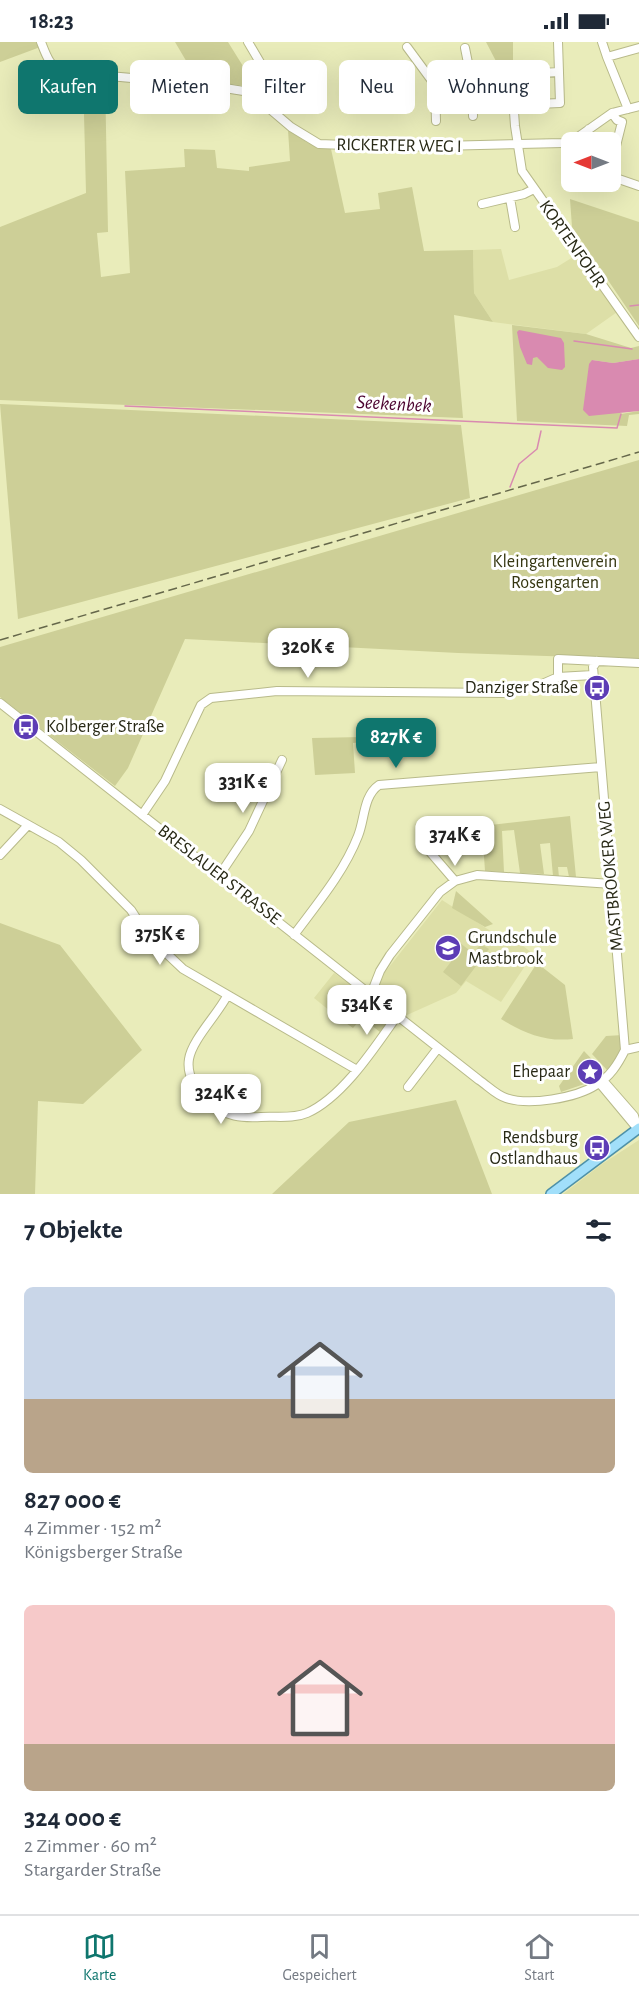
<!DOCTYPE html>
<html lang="de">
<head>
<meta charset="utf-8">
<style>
	body { margin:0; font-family:"Alegreya Sans",sans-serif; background:#f2f2f3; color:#1f2937; height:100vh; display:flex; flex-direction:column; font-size:22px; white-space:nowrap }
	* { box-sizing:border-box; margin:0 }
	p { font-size:20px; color:#747a83 }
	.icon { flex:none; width:33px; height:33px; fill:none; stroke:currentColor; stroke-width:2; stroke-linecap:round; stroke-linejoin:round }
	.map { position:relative; height:1152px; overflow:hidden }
	.sheet { display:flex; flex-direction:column; background:#fff; flex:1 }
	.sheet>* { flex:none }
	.guide { position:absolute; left:18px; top:18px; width:603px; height:54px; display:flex; gap:12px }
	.needle { width:39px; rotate:270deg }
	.tools { position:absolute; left:561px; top:90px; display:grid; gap:12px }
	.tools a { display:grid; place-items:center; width:60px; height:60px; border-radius:9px; background:#fff; box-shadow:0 6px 24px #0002; font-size:30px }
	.price { position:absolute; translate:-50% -51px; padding:0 14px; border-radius:12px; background:#fff; color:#222; font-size:20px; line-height:39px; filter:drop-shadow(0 2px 3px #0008) }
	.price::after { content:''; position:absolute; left:50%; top:36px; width:18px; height:14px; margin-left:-9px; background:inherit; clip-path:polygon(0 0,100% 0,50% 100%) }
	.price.on { background:#0f766e; color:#fff }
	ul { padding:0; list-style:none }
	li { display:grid; align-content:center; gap:12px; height:318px; padding:0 24px }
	li span { display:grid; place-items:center; height:186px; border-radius:9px; color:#555 }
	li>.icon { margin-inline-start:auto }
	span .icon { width:108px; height:108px; fill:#fffc; stroke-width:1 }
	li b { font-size:26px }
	h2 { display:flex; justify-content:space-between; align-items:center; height:72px; padding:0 24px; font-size:26px }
	.pill { padding:0 21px; border-radius:9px; background:#fff; box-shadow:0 6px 24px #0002; font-size:21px; line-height:54px }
	.pill.on { background:#0f766e; color:#fff }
	.status { display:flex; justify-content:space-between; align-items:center; height:42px; padding:0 30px; background:#fff; direction:ltr }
	.status svg { height:16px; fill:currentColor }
	.tabs { display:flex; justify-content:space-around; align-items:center; height:84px; border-top:2px solid #e0e1e3; background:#fff; font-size:16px; color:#747a83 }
	.tabs a { display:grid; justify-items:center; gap:3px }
	.tabs .on { color:#0f766e }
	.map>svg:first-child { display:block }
</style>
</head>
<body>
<div class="status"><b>18:23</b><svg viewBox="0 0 49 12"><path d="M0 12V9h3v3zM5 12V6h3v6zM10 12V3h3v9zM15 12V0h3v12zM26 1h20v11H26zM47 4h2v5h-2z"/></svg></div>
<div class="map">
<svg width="639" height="1152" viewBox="0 0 639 1152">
	<rect width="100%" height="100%" fill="#e9ecba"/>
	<path fill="#dddfa7" d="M501 207 509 238 557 225 581 210 620 268 586 292 493 280 474 251 473 208Z
		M442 858 500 895 505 889 533 912 501 960 466 939 456 951 407 973 378 950 382 934Z
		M334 931 363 952 340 977 314 956Z
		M639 1098V1152H563L602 1122Z"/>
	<path fill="#cdcf97" d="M0 0H41L43 4 0 20Z
		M175 0H228L251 37 249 44 198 39Z
		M486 0H513V37L498 23Z
		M83 33 105 35 108 190 97 191 101 235 130 231 125 129 185 125 184 107 215 108 217 126 249 129V125L290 119 288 88 308 101 331 107 345 171 380 167 378 151 412 145 424 209 473 208 474 251 493 280 454 273 463 376 0 358V185L86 151Z
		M570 157 639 180V284L572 185Z
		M512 283 586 292 631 306 639 304V317L613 321 592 318 621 372 639 369V372L629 373 627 384 517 379Z
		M0 362 461 383 470 456 18 577Z
		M639 418V617L458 611 185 597 128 726 115 744 0 655V605Z
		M363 695V700L353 701 355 731 315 733 312 696Z
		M570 774 576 835H569L567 825H558L559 835 553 834 550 801 540 802 544 832 520 831 514 788 502 789 504 830 485 829 482 784Z
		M456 849 493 882 485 885 452 866Z
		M0 881 60 903 142 1008 83 1062 38 1059 35 1152H0Z
		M460 901 473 911 481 902 489 907 461 944 443 930 460 908 457 906Z
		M537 921 565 943 573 997C545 1000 524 991 501 977Z
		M363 952 392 976 380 990 362 976 353 986 340 977Z
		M623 993C625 1007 617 1019 607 1028L592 1012 606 994Z
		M584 1009 605 1031 599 1037 561 1050 559 1044Z
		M456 1058 492 1152H272L349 1080Z"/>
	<path fill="#d98ab0" d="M519 288 561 296 564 301 565 325 562 328 548 326 537 315 533 316 532 323 527 322 520 305 517 290Z
		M639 317V369L589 374 583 368 589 322 592 318 613 321Z"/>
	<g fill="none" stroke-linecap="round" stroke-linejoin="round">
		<path stroke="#d98ab0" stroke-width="1.5" d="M630 264 639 263
			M574 299 632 307
			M125 364 617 386 621 372
			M510 445 519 422 537 407 541 389"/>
		<g stroke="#b8ba8a" stroke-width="10">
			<path id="minor" d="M41 0C46 13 50 26 64 30L199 42 250 50 291 85 319 102 400 105 563 101 578 95 612 71 639 64
				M248 0 261 22 250 50
				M602 0 607 15
				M407 5 435 43 436 79
				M465 6 472 41 473 74
				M540 31 559 30
				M435 43 512 41 515 84 522 129 639 295
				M514 63 560 61 558 0
				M628 67 607 15 639 6
				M612 71 617 78 622 80 616 104
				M589 87 590 100
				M610 134 639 144
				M510 156 515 185
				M482 162 524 152 534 147
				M593 633 558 635V617L639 621
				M0 661 479 1038C488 1044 496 1053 506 1056 529 1064 576 1056 596 1043 610 1035 618 1022 625 1008L593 625 597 619
				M0 767 59 800 81 818 131 868 147 893 183 927 357 1028
				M142 773 165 739 201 663 211 656 277 649 504 651 540 643 558 635
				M424 803 455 839
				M0 813 28 783
				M219 834 249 789 282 718
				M294 893C317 862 344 830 358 794 365 777 363 754 379 743L601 725
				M371 952 380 929 390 913 440 850 455 839 477 833 612 842
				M227 954C217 973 192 998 189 1017 186 1035 198 1050 210 1061 226 1075 242 1076 261 1075 276 1074 293 1077 307 1071 343 1055 375 1005 397 974
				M625 1008 639 1005
				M600 1041 606 1042 634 1074 638 1087
				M602 1044 637 1086
				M408 1045 438 1006"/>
		</g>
		<g stroke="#4e91a8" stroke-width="12">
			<path id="major" d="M551 1152 639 1086"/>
		</g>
		<use href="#minor" stroke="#fff" stroke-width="8"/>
		<use href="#major" stroke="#a1dffa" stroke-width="9"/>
		<path stroke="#65674a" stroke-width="1.5" stroke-dasharray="9 4.5" stroke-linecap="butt" d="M0 598 639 410"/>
	</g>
	<defs>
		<g id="bus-disc" transform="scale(1.35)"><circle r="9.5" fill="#5d3db5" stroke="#fff"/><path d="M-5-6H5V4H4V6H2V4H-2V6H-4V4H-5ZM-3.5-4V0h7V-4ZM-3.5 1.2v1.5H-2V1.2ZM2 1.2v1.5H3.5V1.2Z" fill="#fff"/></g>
		<g id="school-disc" transform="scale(1.35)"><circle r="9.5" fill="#5d3db5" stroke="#fff"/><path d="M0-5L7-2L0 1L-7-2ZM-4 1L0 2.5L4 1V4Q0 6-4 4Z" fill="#fff"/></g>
		<g id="sight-disc" transform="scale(1.35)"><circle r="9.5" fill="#5d3db5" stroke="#fff"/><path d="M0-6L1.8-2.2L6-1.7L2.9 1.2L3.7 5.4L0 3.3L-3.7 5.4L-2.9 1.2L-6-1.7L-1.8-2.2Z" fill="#fff"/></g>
	</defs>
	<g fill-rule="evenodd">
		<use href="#bus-disc" x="597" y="646"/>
		<use href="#bus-disc" x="26" y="685"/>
		<use href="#school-disc" x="448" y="906"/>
		<use href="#sight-disc" x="590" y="1030"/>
		<use href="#bus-disc" x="597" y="1106"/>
	</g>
	<g text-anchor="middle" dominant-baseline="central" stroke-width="6" stroke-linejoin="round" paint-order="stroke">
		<g font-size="18" fill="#282916" stroke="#fff">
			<text transform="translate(399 104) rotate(1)">RICKERTER WEG I</text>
			<text transform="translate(572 202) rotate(55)">KORTENFOHR</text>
			<text transform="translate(219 833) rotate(38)">BRESLAUER STRASSE</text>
			<text transform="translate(611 834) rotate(-95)">MASTBROOKER WEG</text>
		</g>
		<g font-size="18" fill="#353611" stroke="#fff">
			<text x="555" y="520">Kleingartenverein<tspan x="555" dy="21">Rosengarten</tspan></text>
		</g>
		<g font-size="18" fill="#282916" stroke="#fff" text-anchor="end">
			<text x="578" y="646">Danziger Straße</text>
			<text x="46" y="685" text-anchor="start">Kolberger Straße</text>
			<text x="468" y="896" text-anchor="start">Grundschule<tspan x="468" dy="21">Mastbrook</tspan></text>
			<text x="570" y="1030">Ehepaar</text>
			<text x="578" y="1096">Rendsburg<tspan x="578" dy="21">Ostlandhaus</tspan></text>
		</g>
		<g font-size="20" font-style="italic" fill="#4d0531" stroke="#fff">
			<text transform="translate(394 362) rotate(3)">Seekenbek</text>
		</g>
	</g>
</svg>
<div class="tools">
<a><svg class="needle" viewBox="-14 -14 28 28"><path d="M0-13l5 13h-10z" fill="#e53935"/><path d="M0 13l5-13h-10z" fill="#747a83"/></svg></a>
</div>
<b class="price" style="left:308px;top:637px">320K €</b>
<b class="price on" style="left:396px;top:727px">827K €</b>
<b class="price" style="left:243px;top:772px">331K €</b>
<b class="price" style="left:455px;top:825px">374K €</b>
<b class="price" style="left:160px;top:924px">375K €</b>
<b class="price" style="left:367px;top:994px">534K €</b>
<b class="price" style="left:221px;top:1083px">324K €</b>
<div class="guide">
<a class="pill on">Kaufen</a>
<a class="pill">Mieten</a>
<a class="pill">Filter</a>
<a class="pill">Neu</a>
<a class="pill">Wohnung</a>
</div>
</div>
<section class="sheet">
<h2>7 Objekte<svg class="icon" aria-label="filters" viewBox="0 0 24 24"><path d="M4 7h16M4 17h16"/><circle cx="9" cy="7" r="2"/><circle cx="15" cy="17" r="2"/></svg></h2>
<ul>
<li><span style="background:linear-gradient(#c9d6e8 60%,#b9a48a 0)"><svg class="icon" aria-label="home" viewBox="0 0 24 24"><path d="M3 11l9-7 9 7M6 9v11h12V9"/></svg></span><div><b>827 000 €</b><p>4 Zimmer · 152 m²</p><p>Königsberger Straße</p></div></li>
<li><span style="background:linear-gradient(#f6c9c9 75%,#b9a48a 0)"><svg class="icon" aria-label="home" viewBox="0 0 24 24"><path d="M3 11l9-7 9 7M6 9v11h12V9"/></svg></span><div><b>324 000 €</b><p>2 Zimmer · 60 m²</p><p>Stargarder Straße</p></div></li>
</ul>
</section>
<nav class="tabs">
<a class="on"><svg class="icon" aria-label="map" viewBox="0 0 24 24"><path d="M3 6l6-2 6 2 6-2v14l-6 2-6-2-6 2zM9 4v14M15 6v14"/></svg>Karte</a>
<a><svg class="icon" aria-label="saved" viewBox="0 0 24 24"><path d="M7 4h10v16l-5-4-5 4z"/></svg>Gespeichert</a>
<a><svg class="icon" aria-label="home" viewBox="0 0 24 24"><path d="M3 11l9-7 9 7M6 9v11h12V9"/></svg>Start</a>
</nav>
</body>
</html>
